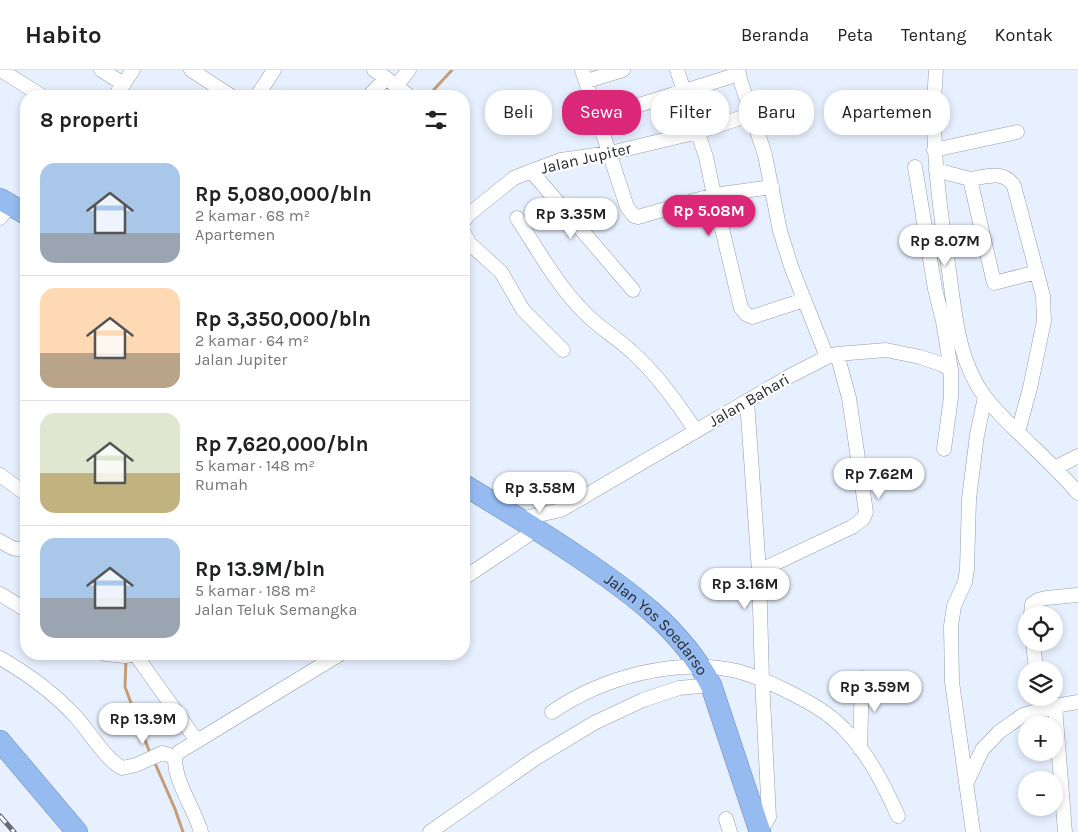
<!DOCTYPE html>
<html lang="id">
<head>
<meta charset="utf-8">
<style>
	body { margin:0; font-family:Karla,sans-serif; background:#f2f2f2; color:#202124; height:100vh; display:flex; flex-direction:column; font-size:19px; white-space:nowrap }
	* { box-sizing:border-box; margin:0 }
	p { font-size:16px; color:#757577 }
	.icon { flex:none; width:28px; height:28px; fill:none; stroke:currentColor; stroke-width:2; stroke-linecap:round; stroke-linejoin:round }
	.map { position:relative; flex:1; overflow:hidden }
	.details { position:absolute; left:20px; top:20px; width:450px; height:570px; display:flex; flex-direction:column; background:#fff; border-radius:20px; box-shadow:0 2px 8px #0003 }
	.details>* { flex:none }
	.banner { position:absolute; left:485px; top:20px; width:475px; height:45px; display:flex; gap:10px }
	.tools { position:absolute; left:1018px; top:536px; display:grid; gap:10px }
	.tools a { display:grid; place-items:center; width:45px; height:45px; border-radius:50%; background:#fff; box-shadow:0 2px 8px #0003; font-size:25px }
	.price { position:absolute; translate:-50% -42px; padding:0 11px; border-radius:18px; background:#fff; color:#222; font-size:16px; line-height:32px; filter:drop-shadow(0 1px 2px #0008) }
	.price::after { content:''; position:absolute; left:50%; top:30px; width:15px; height:11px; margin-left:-8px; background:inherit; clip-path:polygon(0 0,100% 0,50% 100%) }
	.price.selected { background:#db2777; color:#fff }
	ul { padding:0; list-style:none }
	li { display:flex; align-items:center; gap:15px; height:125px; padding:0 20px }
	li+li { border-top:1px solid #e0e0e0 }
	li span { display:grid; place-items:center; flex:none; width:140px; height:100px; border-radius:15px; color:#555 }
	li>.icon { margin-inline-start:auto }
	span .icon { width:60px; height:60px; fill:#fffc; stroke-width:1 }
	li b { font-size:21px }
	h2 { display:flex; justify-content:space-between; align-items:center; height:60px; padding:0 20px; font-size:21px }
	.chip { padding:0 18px; border-radius:20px; background:#fff; box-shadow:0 2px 8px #0003; font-size:18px; line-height:45px }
	.chip.selected { background:#db2777; color:#fff }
	header { display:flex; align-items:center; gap:30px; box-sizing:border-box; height:70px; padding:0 25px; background:#fff; border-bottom:1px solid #e0e0e0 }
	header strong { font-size:24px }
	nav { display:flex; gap:28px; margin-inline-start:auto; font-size:18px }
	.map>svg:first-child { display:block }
</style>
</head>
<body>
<header>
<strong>Habito</strong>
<nav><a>Beranda</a><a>Peta</a><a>Tentang</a><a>Kontak</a></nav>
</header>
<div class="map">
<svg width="1078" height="762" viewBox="0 0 1078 762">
	<rect width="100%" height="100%" fill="#e7f0fe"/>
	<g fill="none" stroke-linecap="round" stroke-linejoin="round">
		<path stroke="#c49e79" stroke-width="3" d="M428 26 452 0
			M126 589 125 617 150 683
			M154 691 175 739 183 762"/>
		<g stroke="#949da9" stroke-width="15">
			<path id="minor" d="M1 0 42 26
				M101 0 124 14
				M191 0 231 26
				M374 0 386 8 408 25
				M582 0 627 137 634 146 638 147 714 125 772 117
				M677 0 706 87 714 125 741 238 746 244 752 247 804 230
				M737 0 765 85 780 161 792 199 827 287
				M936 0C930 68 939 134 949 201 955 244 958 291 985 327 998 344 1015 359 1030 374 1047 390 1063 406 1078 423
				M587 11 623 0
				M396 16 409 0
				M115 26 133 0
				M257 26 274 0
				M369 26 386 8
				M597 48 739 4
				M934 80 1017 62
				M915 97 935 219 943 251 951 300V327L944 379
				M936 100 970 109 994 213 1037 202
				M531 101 633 220
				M970 109C986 107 1003 99 1014 116L1043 226 1044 251 1030 318 1018 362
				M0 148 11 135
				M517 148C538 180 557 215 584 242 598 257 616 267 631 281 657 304 677 333 696 361
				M464 151 468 145 514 108 531 101 561 90 610 83 698 62 752 44
				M464 163 469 173 501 202 523 240 563 280
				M747 331 759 501 762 609 769 747 764 755 758 756
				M1055 398 1078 386
				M0 405 26 424
				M520 449 561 440 790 306 827 287 837 284 886 280 920 287 941 294 951 300
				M0 471C9 476 16 483 26 476
				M759 501 852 457 863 449 866 442 849 328 837 284
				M464 508 537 459
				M0 524 26 540
				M1031 545 1032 534 1038 530 1046 528 1078 525
				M1033 572 1036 600
				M105 584 125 586 136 584
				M135 584 197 671
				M0 588C28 604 54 623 76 647 89 661 106 690 122 698L136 695 162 683 175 687
				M1055 636 1065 762
				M552 642C603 607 677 587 737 601 755 606 771 613 787 621 807 631 828 642 844 659 868 683 884 715 898 746
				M860 679 862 608
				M175 687 179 682 340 584
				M175 687C174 711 194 738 201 762
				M967 712 982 680 999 662 1023 645 1055 636 1078 632
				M726 749 730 762
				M430 762 536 688 594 653 643 630 679 618 711 615
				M973 762 952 612 951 556 954 536 965 512 967 499 969 429 977 365 985 327"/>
		</g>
		<g stroke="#6f89ad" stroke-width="22">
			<g id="highway">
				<path d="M0 129 26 144"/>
				<path id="s1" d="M464 415C502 438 540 461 577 486 629 521 681 558 711 615L760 762"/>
				<path d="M0 671 77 762"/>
			</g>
		</g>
		<use href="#minor" stroke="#fff" stroke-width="14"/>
		<use href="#highway" stroke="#96bbf1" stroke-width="21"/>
		<g stroke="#666b73" stroke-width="5">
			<path id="rail" d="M0 746 14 762"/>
		</g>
		<use href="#rail" stroke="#fff" stroke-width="3" stroke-dasharray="9" stroke-linecap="butt"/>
	</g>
	<g text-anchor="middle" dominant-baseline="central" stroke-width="4.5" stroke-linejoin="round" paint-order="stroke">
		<g font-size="16" fill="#272b30" stroke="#fff">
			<text transform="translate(586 88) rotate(-13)">Jalan Jupiter</text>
			<text transform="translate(749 330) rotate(-30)">Jalan Bahari</text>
			<text stroke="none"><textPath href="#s1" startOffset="239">Jalan Yos Soedarso</textPath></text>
		</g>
	</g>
</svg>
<div class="tools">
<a><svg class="icon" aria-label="locate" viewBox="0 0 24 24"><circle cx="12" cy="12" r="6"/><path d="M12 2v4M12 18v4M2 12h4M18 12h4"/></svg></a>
<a><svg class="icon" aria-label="layers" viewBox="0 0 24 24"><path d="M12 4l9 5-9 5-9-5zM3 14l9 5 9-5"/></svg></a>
<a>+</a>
<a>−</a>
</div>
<b class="price selected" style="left:709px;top:167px">Rp 5.08M</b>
<b class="price" style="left:571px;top:170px">Rp 3.35M</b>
<b class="price" style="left:945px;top:197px">Rp 8.07M</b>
<b class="price" style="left:879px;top:430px">Rp 7.62M</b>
<b class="price" style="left:540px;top:444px">Rp 3.58M</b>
<b class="price" style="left:745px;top:540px">Rp 3.16M</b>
<b class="price" style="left:875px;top:643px">Rp 3.59M</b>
<b class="price" style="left:143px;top:675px">Rp 13.9M</b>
<div class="banner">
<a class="chip">Beli</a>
<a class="chip selected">Sewa</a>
<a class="chip">Filter</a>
<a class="chip">Baru</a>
<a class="chip">Apartemen</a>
</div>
<section class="details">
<h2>8 properti<svg class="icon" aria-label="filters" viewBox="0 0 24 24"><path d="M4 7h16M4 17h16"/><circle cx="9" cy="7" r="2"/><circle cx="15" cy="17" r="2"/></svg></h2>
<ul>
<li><span style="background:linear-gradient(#a9c7e8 70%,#9aa5b1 0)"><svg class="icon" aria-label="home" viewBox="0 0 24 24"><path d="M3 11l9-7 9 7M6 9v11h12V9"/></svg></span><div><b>Rp 5,080,000/bln</b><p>2 kamar · 68 m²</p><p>Apartemen</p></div></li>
<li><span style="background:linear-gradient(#ffd9b3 65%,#b9a48a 0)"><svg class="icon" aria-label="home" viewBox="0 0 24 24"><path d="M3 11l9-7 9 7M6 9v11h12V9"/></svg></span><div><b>Rp 3,350,000/bln</b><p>2 kamar · 64 m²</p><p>Jalan Jupiter</p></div></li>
<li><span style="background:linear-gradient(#dfe7d0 60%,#c2b280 0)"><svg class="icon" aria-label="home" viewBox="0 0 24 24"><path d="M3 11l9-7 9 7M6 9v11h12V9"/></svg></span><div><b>Rp 7,620,000/bln</b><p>5 kamar · 148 m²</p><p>Rumah</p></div></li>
<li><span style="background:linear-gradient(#a9c7e8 60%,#9aa5b1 0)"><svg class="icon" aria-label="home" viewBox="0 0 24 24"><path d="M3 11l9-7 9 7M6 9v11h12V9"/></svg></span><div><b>Rp 13.9M/bln</b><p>5 kamar · 188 m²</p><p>Jalan Teluk Semangka</p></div></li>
</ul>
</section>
</div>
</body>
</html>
